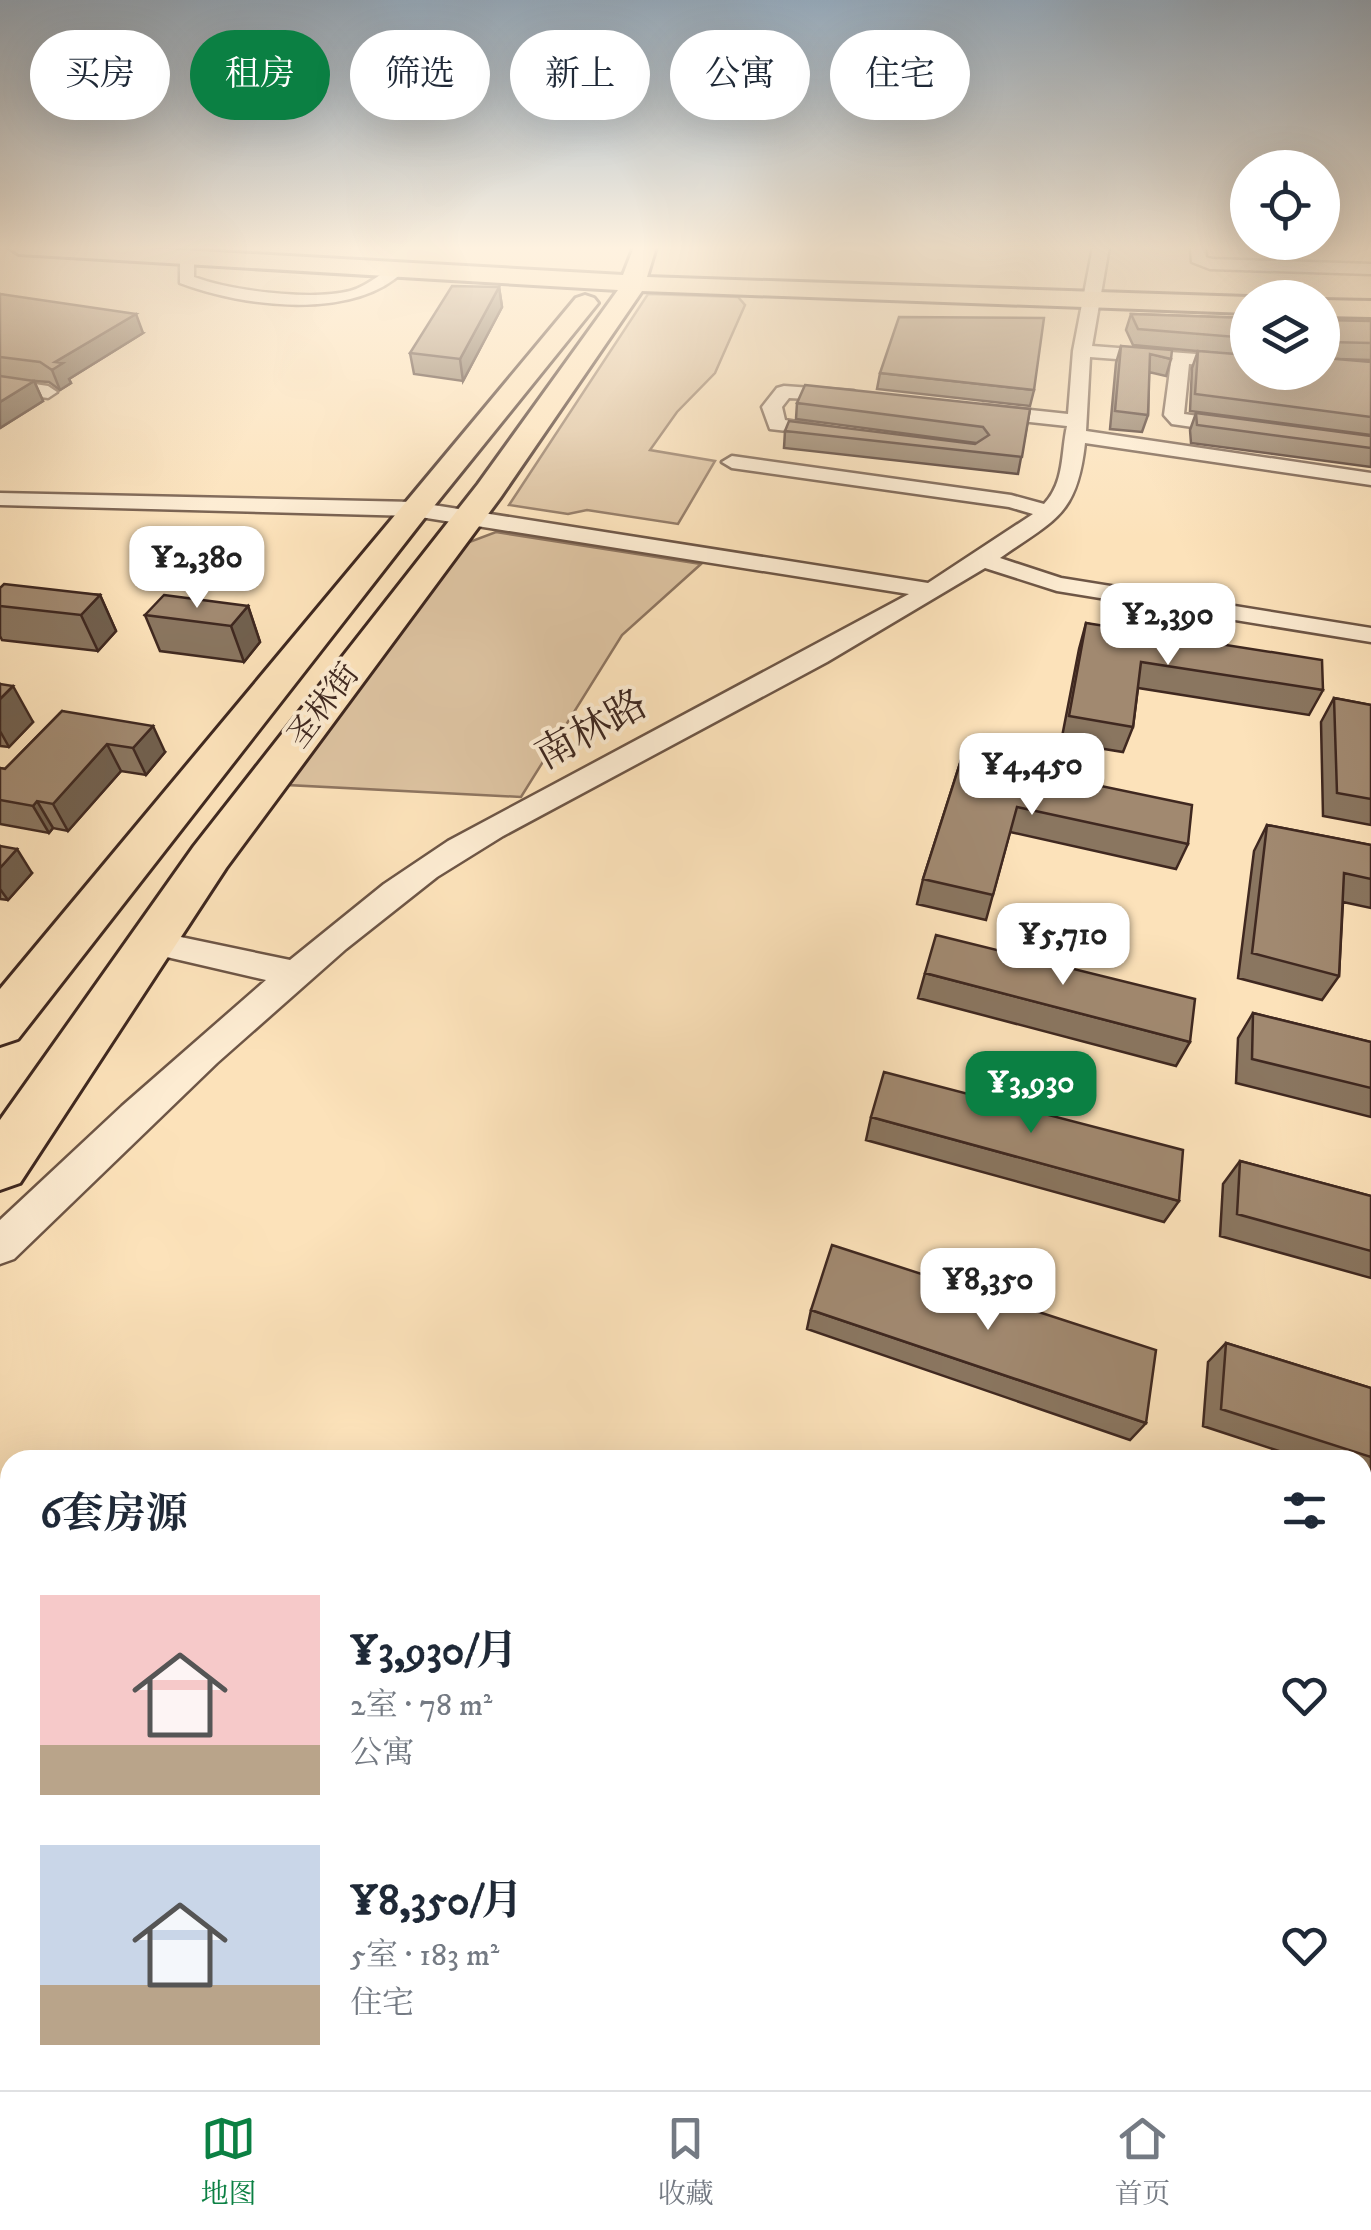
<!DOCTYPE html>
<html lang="zh">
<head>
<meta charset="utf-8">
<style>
	body { margin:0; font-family:"IM FELL DW Pica","Noto Serif SC",serif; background:#f6f6f7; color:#1f2937; height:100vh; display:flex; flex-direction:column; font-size:38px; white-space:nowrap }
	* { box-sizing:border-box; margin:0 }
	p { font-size:32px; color:#747a83 }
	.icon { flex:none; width:55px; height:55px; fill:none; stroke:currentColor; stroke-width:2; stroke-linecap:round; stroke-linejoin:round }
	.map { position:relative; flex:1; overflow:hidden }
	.side { position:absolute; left:0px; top:1450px; width:1372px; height:640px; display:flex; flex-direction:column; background:#fff; border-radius:30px 30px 0 0; box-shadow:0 10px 40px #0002 }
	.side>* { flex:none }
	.banner { position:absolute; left:30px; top:30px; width:1312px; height:90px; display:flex; gap:20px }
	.controls { position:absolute; left:1230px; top:150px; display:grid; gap:20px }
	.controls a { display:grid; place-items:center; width:110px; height:110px; border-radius:50%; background:#fff; box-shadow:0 10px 40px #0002; font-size:50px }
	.price { position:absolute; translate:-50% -85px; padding:0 22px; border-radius:20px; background:#fff; color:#222; font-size:32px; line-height:65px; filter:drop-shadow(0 2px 5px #0008) }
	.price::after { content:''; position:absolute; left:50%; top:60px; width:30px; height:22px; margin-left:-15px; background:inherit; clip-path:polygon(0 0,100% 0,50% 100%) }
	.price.selected { background:#0b8043; color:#fff }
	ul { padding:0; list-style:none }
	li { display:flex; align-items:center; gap:30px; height:250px; padding:0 40px }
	li span { display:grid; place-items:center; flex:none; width:280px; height:200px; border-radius:0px; color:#555 }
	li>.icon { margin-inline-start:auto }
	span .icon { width:120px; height:120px; fill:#fffc; stroke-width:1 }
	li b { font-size:42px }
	h2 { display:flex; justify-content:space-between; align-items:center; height:120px; padding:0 40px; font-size:42px }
	.tag { padding:0 35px; border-radius:45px; background:#fff; box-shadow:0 10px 40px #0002; font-size:35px; line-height:90px }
	.tag.selected { background:#0b8043; color:#fff }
	.menu { display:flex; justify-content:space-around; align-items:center; height:140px; border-top:2px solid #e0e1e3; background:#fff; font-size:28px; color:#747a83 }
	.menu a { display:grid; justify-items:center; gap:5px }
	.menu .selected { color:#0b8043 }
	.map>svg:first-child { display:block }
</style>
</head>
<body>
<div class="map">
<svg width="1371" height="2090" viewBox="0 0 1371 2090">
	<rect width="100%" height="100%" fill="#fce2ba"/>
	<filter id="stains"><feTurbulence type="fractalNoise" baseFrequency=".002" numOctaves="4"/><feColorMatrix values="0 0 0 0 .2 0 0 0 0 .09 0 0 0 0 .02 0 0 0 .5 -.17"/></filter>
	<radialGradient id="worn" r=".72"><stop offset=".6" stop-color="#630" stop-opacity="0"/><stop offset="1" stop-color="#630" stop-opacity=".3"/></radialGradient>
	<path fill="#dcc2a0" stroke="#8e7560" stroke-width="2.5" d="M648 294 738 297 745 305 715 373 677 412 650 450 715 461 678 524 587 510 568 514 509 505Z
		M496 532 701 564 622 635 521 797 288 785 464 544Z"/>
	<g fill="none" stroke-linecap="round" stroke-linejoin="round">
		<g stroke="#6e5646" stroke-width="5">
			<path id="minor" d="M1093 247H1109L1092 346 1248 358V368L1189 364 1184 414 1241 422 1251 428 1241 434 1172 424 1164 415 1171 363 1090 357 1086 431 1371 473V485L1085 443C1077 515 1056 519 1000 558L1061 578 1371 628V642L1057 591 985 568 827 662 503 836 437 877 346 949 217 1063 14 1259 0 1264V1220L122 1106 266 980 141 951 136 943 141 935 152 931 290 960 384 884 448 841 909 594 414 516 0 505V493L414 502 928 583 1033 514 1009 507 732 468 722 462 732 456 1011 495 1044 504C1065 482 1061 452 1067 426L983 417 973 411 983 405 1068 414 1073 351Z
				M1191 247H1205L1206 257 1212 259 1371 264V274L1210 269 1192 262Z
				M180 255 194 258V277C232 291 311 301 350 291 365 287 378 276 390 268L404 271C353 321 243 307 180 283Z
				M0 379 48 386 57 392 48 398 0 391Z
				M784 386 854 391V399L847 401 789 398 782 407 785 420 839 429V437L770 429 762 407 777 388Z
				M0 1590 10 1595V1645L0 1640Z
				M1362 1815 1371 1818V1874L1362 1871Z
				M949 2080H1029L1033 2090H953Z"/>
		</g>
		<g stroke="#3f2820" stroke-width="6">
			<path id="highway" d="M8 247H130L623 275 634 247H656L647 277 1248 297V313L642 291 500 498 226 868 20 1183 0 1190V1120L194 846 478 484 618 290 19 254Z
				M585 295 594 298 598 303 594 308 426 516 18 1039 0 1045V989L576 298Z
				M1322 300 1371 301V317L1322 316Z"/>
		</g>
		<use href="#minor" fill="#fdecd2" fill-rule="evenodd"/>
		<use href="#highway" fill="#fce2ba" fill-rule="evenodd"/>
	</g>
	<path fill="#8a7660" stroke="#3f2820" stroke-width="2.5" d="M499 287 502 307 463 381 414 374 410 353Z
		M0 294 143 333 69 379 71 383 60 390 49 382 34 381 43 401 0 428Z
		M1131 314 1248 318V372L1322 320 1371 321V360L1337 359 1371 362V435L1190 411 1192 368 1198 351 1218 353 1133 345 1126 330Z
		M1121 346 1171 359 1166 376 1149 372 1148 415 1142 432 1110 429 1116 363Z
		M880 373 1034 390 1030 406 877 389Z
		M797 403 1030 409 1018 474 784 448 785 431 976 443 796 419Z
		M1196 413 1371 436V467L1191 443 1190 430Z
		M0 588 100 595 116 631 98 651 2 640 0 636Z
		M248 606 260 642 244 662 160 651 145 615Z
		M1086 623 1323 690 1309 715 1138 688 1133 727 1123 752 1061 742 1079 649Z
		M0 684 33 722 9 747 0 746Z
		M1334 698 1371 705V825L1323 816 1321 722Z
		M62 711 165 752 146 775 121 771 68 831 53 828 49 833 0 824V768L5 769Z
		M962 757 1188 844 1176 869 1010 832 986 920 917 904 923 879Z
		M1267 825 1371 845V908L1343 902 1339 976 1322 1000 1238 978 1254 851Z
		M0 846 32 873 8 900 0 899Z
		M925 973 1190 1042 1176 1066 918 998Z
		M1253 1013 1371 1042V1117L1236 1083 1238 1038Z
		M871 1117 1179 1201 1164 1222 866 1140Z
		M1240 1161 1371 1196V1278L1220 1236 1223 1184Z
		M811 1310 1146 1423 1130 1440 807 1329Z
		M1226 1343 1371 1388V1481L1362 1478V1460H1306L1203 1426 1208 1362Z"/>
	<path fill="#71604e" stroke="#3f2820" stroke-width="2.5" d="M499 287 502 307 463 381 460 359Z
		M136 314 143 333 69 379 71 383 60 390 52 370 55 362Z
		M34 381 43 401 0 428V402Z
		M100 595 116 631 98 651 81 615Z
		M248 606 260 642 244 662 231 626Z
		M13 686 33 722 9 747 0 731V699Z
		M153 726 165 752 146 775 133 748Z
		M107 744 121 771 68 831 53 804Z
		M37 801 53 828 49 833 33 806Z
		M17 849 32 873 8 900 0 889V868Z
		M10 2065V2075L0 2072V2067Z
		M25 2080H79L109 2090H54Z"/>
	<path fill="#a18970" stroke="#3f2820" stroke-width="2.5" d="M452 286 499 287 460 359 410 353Z
		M0 294 136 314 55 362 63 363 52 370 40 362 0 357Z
		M1131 314 1248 318V338L1138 329Z
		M899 317 1044 318 1034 390 880 373Z
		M1322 320 1371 321V343L1329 342 1325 345 1326 358 1371 362V417L1195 394 1198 351 1248 355V372H1322Z
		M1121 346 1172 350 1171 359 1150 354 1148 415 1115 411Z
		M0 376 34 381 0 402Z
		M805 385 1030 409 1022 457 785 431 789 421 975 444 989 435 983 427 797 403Z
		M1196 413 1371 436V448L1197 425Z
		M4 584 100 595 81 615 0 606V588Z
		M164 595 248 606 231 626 145 615Z
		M1086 623 1322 660 1323 690 1141 662 1133 727 1069 716Z
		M0 684 13 686 0 699Z
		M1334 698 1371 705V799L1337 793Z
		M62 711 153 726 133 748 107 744 53 804 37 801 33 806 0 800V768L5 769Z
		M962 757 1192 805 1188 844 1017 807 993 895 923 879Z
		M1267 825 1371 845V879L1344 873 1339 976 1252 953Z
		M0 846 17 849 0 868Z
		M936 935 1195 999 1190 1042 925 973Z
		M1253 1013 1371 1042V1088L1252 1059Z
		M884 1072 1183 1150 1179 1201 871 1117Z
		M1240 1161 1371 1196V1251L1237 1214Z
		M832 1245 1156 1350 1146 1423 811 1310Z
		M1226 1343 1371 1388V1457L1221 1409Z
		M0 2072 10 2075V2080H25L54 2090H0Z"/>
	<linearGradient id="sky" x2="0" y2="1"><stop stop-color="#96adc1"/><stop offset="0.46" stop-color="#fef2e0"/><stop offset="1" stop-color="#fef2e0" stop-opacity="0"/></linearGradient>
	<rect width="1371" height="539" fill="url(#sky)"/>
	<g text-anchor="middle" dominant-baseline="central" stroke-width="8" stroke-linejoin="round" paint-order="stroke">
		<g font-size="32" fill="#3f2820" stroke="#fdecd2">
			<text transform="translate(324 706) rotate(-53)">圣林街</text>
		</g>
		<g font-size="40" fill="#3f2820" stroke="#fdecd2">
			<text transform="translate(592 731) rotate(-29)">南林路</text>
		</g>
	</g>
	<rect width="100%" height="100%" filter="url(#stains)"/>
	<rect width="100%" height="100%" fill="url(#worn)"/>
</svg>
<div class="controls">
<a><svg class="icon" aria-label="locate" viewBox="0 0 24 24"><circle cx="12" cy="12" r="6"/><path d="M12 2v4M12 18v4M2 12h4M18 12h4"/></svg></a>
<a><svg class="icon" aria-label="layers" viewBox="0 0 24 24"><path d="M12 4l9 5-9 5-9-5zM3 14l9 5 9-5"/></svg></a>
</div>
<b class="price" style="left:197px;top:611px">¥2,380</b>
<b class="price" style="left:1168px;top:668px">¥2,390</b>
<b class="price" style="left:1032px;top:818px">¥4,450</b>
<b class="price" style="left:1063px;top:988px">¥5,710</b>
<b class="price selected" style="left:1031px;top:1136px">¥3,930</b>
<b class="price" style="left:988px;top:1333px">¥8,350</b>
<div class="banner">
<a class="tag">买房</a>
<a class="tag selected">租房</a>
<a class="tag">筛选</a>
<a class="tag">新上</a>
<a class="tag">公寓</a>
<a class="tag">住宅</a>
</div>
<section class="side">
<h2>6套房源<svg class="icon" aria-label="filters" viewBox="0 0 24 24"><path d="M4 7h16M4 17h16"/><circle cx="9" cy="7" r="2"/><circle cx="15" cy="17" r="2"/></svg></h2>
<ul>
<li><span style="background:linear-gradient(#f6c9c9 75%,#b9a48a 0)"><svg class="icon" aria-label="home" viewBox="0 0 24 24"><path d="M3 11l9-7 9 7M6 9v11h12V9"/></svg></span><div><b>¥3,930/月</b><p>2室 · 78 m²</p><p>公寓</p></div><svg class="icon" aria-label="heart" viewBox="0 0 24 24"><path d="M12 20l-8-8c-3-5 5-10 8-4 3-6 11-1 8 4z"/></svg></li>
<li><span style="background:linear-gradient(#c9d6e8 70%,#b9a48a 0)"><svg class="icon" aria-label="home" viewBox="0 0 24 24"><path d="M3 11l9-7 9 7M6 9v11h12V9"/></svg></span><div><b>¥8,350/月</b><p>5室 · 183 m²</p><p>住宅</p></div><svg class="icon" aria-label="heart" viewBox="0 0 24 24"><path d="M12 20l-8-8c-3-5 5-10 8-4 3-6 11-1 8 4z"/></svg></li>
</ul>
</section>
</div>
<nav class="menu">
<a class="selected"><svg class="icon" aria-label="map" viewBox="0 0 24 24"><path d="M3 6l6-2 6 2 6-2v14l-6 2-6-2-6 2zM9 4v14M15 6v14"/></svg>地图</a>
<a><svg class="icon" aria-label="saved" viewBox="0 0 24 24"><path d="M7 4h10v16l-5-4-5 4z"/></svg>收藏</a>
<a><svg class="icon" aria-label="home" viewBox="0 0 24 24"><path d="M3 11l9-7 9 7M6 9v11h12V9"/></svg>首页</a>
</nav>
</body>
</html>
